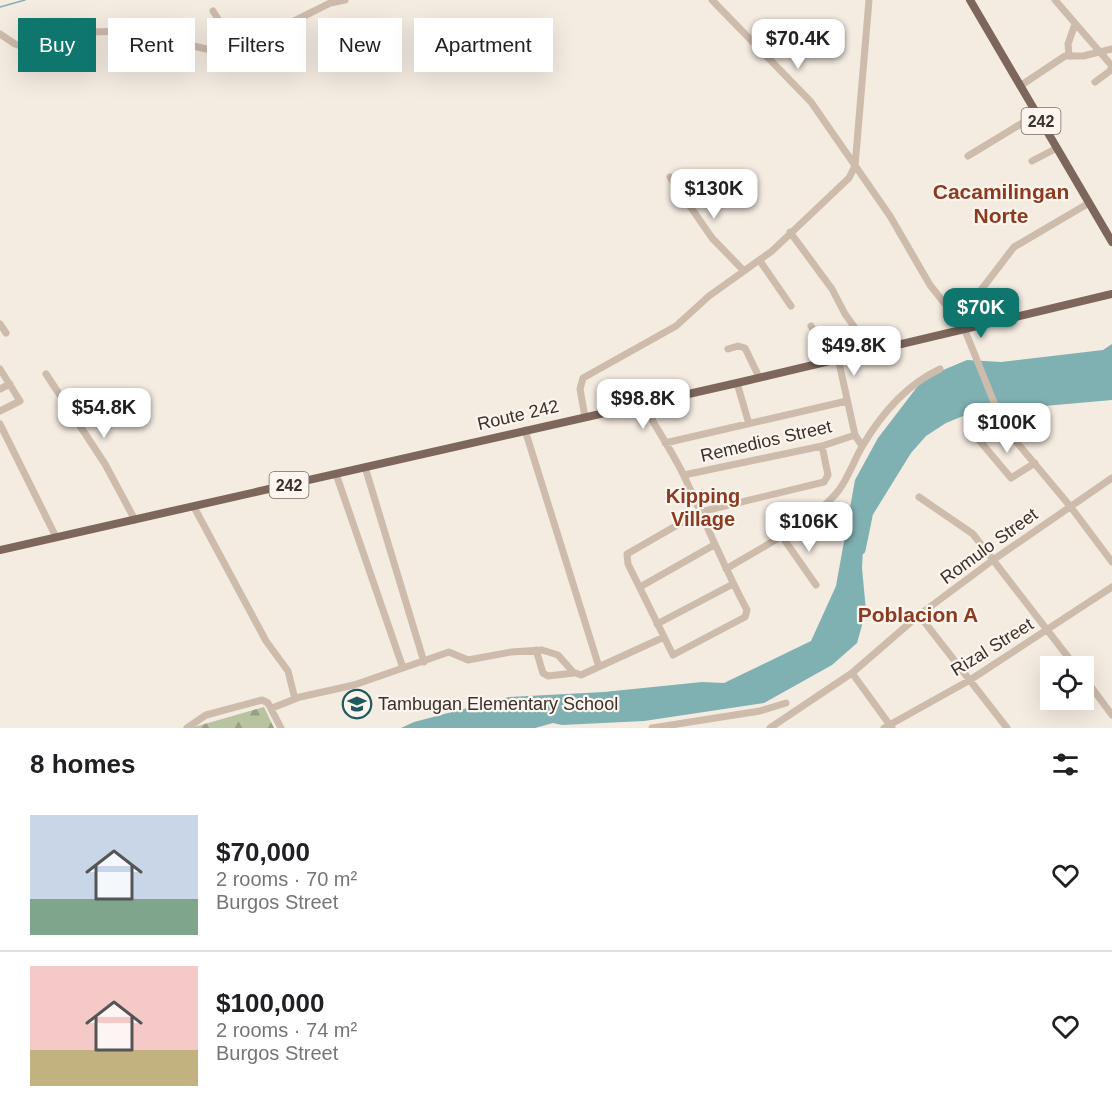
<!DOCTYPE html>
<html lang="en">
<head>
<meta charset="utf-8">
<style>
	body { margin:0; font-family:Helvetica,sans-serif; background:#f2f2f2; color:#202124; height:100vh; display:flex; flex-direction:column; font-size:22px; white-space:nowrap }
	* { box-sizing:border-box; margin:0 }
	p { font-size:20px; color:#757577 }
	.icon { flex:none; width:33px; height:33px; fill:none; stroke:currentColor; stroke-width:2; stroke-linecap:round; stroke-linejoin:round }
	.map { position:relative; height:728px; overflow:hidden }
	.panel { display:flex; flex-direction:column; background:#fff; flex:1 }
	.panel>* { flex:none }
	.top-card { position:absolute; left:18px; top:18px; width:600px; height:54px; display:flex; gap:12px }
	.buttons { position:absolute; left:1040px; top:656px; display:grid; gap:12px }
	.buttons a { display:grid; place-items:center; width:54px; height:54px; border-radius:0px; background:#fff; box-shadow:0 6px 24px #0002; font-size:30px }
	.price { position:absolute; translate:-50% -51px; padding:0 14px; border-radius:12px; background:#fff; color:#222; font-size:20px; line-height:39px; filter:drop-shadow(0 2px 3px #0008) }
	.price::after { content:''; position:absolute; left:50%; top:36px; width:18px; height:14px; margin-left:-9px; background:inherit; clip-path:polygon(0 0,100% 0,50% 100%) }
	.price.active { background:#0f766e; color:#fff }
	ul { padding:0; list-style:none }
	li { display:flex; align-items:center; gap:18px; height:150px; padding:0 30px }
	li+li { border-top:2px solid #e0e0e0 }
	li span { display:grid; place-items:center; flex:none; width:168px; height:120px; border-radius:0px; color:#555 }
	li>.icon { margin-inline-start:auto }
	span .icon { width:72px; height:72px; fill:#fffc; stroke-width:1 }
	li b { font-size:26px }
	h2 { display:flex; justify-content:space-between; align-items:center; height:72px; padding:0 30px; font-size:26px }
	.pill { padding:0 21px; border-radius:0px; background:#fff; box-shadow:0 6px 24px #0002; font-size:21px; line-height:54px }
	.pill.active { background:#0f766e; color:#fff }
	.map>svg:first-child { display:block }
</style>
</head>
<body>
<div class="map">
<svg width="1112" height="728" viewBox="0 0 1112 728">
	<defs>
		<pattern id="forest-firs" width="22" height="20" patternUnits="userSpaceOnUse" patternTransform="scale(1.5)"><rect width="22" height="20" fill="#b8c4a0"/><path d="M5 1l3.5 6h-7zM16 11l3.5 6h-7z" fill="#97a083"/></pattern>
	</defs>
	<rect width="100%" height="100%" fill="#f4ebe1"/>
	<path fill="url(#forest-firs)" d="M264 707 274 728H193L194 727Z"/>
	<path fill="#7fb0b2" d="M1112 344V400L1033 407 990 405 946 423 926 436 911 453 864 529 862 568 866 611 857 643 832 665 764 703 644 721 562 725 553 723 535 728H401L414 722 509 697 604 692 702 682 724 683 811 641 836 586 855 480 878 438 924 378 967 360 1001 362 1103 350Z"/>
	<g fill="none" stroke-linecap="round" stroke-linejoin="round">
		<path stroke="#7fb0b2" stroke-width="1.5" d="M0 7 25 0"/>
		<path stroke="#7fb0b2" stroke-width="9" d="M861 550 868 516"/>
		<path stroke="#cdbbac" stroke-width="7" d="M712 0 811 102 890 216 930 285 964 328 1004 427 1070 506 1112 562
			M1055 0 1112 66 1110 71 1095 82
			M213 11 236 48
			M0 34 15 44 30 49 90 32 130 31 219 52 252 42 330 3 345 0
			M1069 55 1068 44 1075 24
			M1020 86 1065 56H1083L1112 49
			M968 156 1037 114
			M1032 161 1057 148
			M670 177 712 238 744 271
			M790 232 832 289 845 314 871 350
			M760 261 791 306
			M958 320 1014 247 1089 203
			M0 324 6 333
			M811 326 831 359
			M728 349 738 346 745 348 759 377
			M838 358 855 435 862 446
			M0 369 20 401 0 411
			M46 374 105 464 135 520
			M737 383 749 424
			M0 389 10 384
			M643 404C656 428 672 451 684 476 705 521 724 567 747 610L745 617 673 655 628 564 627 554 700 512 824 482 828 475 822 446
			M585 417 580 389 583 378 676 326 709 296 772 251 849 178 855 166 869 0
			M0 424 56 537
			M525 430 599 667
			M979 440 1011 478 1035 463
			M665 443 847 401
			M365 467 424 662
			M336 474 403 668
			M684 475 822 446 855 435
			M919 497 973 534 1075 666
			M194 507 266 641 288 671 295 699
			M781 535 816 585
			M726 569C760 548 814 522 839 490 849 476 854 460 863 445 882 413 906 385 940 369
			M640 587 714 545
			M919 615 1007 728
			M657 624 733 584
			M536 650 543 673 548 676 574 673
			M852 673 892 728
			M1083 676 1112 715
			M272 708 300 697 354 685 449 652 468 660 511 652 542 650 558 655 573 672 581 675 662 638
			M187 728 206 715 262 700 268 703 281 728
			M652 728 760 711 786 703
			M770 728 852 673 919 615 993 560 1112 478
			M884 728 970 680 1112 587"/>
		<path stroke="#7d675c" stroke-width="8" d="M970 0 1112 242
			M0 550 737 383 1112 294"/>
	</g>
	<defs>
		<g id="school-ring" transform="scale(1.5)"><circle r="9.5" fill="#fbf5ee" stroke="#1f5a5e" stroke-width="1.5"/><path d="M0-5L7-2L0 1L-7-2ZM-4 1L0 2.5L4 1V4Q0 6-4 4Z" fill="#1f5a5e"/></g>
	</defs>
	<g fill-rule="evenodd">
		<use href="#school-ring" x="357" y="704"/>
	</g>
	<g text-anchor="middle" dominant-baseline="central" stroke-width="4.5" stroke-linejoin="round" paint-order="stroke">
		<g fill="#fbf5ee" stroke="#756b66" stroke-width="1.5">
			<rect x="1021.5" y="108" width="39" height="26" rx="4.5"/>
			<rect x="269.5" y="472" width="39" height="26" rx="4.5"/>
		</g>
		<g font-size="16" font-weight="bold" fill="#3b302b">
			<text x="1041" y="121">242</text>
			<text x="289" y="485">242</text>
		</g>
		<g font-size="18" fill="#3b302b" stroke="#fbf5ee">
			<text transform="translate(518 415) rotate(-13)">Route 242</text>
			<text transform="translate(766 441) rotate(-13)">Remedios Street</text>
			<text transform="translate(989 546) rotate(-36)">Romulo Street</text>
			<text transform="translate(992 647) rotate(-32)">Rizal Street</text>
		</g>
		<g font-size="18" fill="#3b302b" stroke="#fbf5ee" text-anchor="start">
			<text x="378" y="704">Tambugan Elementary School</text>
		</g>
		<g font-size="20" font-weight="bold" fill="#8c3b22" stroke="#fbf5ee">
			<text x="703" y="496">Kipping<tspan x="703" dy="23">Village</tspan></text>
		</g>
		<g font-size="21" font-weight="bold" fill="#8c3b22" stroke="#fbf5ee">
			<text x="1001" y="191">Cacamilingan<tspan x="1001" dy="24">Norte</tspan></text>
			<text x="918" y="614">Poblacion A</text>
		</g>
	</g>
</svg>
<div class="buttons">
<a><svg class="icon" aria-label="locate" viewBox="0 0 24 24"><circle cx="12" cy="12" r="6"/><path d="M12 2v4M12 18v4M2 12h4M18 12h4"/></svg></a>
</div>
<b class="price" style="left:798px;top:70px">$70.4K</b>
<b class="price" style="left:714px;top:220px">$130K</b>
<b class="price active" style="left:981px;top:339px">$70K</b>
<b class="price" style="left:854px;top:377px">$49.8K</b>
<b class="price" style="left:643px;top:430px">$98.8K</b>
<b class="price" style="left:104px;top:439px">$54.8K</b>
<b class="price" style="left:1007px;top:454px">$100K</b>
<b class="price" style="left:809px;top:553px">$106K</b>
<div class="top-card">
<a class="pill active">Buy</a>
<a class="pill">Rent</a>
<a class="pill">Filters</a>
<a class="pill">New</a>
<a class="pill">Apartment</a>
</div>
</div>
<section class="panel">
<h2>8 homes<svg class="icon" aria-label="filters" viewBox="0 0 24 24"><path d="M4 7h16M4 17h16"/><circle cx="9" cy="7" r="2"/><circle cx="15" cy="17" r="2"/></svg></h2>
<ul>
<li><span style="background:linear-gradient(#c9d6e8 70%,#7fa58c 0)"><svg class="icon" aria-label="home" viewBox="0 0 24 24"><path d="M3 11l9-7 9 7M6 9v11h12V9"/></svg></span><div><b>$70,000</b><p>2 rooms · 70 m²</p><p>Burgos Street</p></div><svg class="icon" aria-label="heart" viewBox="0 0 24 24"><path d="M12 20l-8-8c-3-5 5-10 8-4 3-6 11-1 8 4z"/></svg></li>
<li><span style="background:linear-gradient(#f6c9c9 70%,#c2b280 0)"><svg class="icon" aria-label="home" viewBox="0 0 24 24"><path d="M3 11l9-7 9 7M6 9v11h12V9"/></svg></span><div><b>$100,000</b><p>2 rooms · 74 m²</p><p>Burgos Street</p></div><svg class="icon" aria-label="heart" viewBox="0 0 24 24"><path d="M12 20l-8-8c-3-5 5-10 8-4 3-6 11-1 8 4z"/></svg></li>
</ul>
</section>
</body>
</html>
